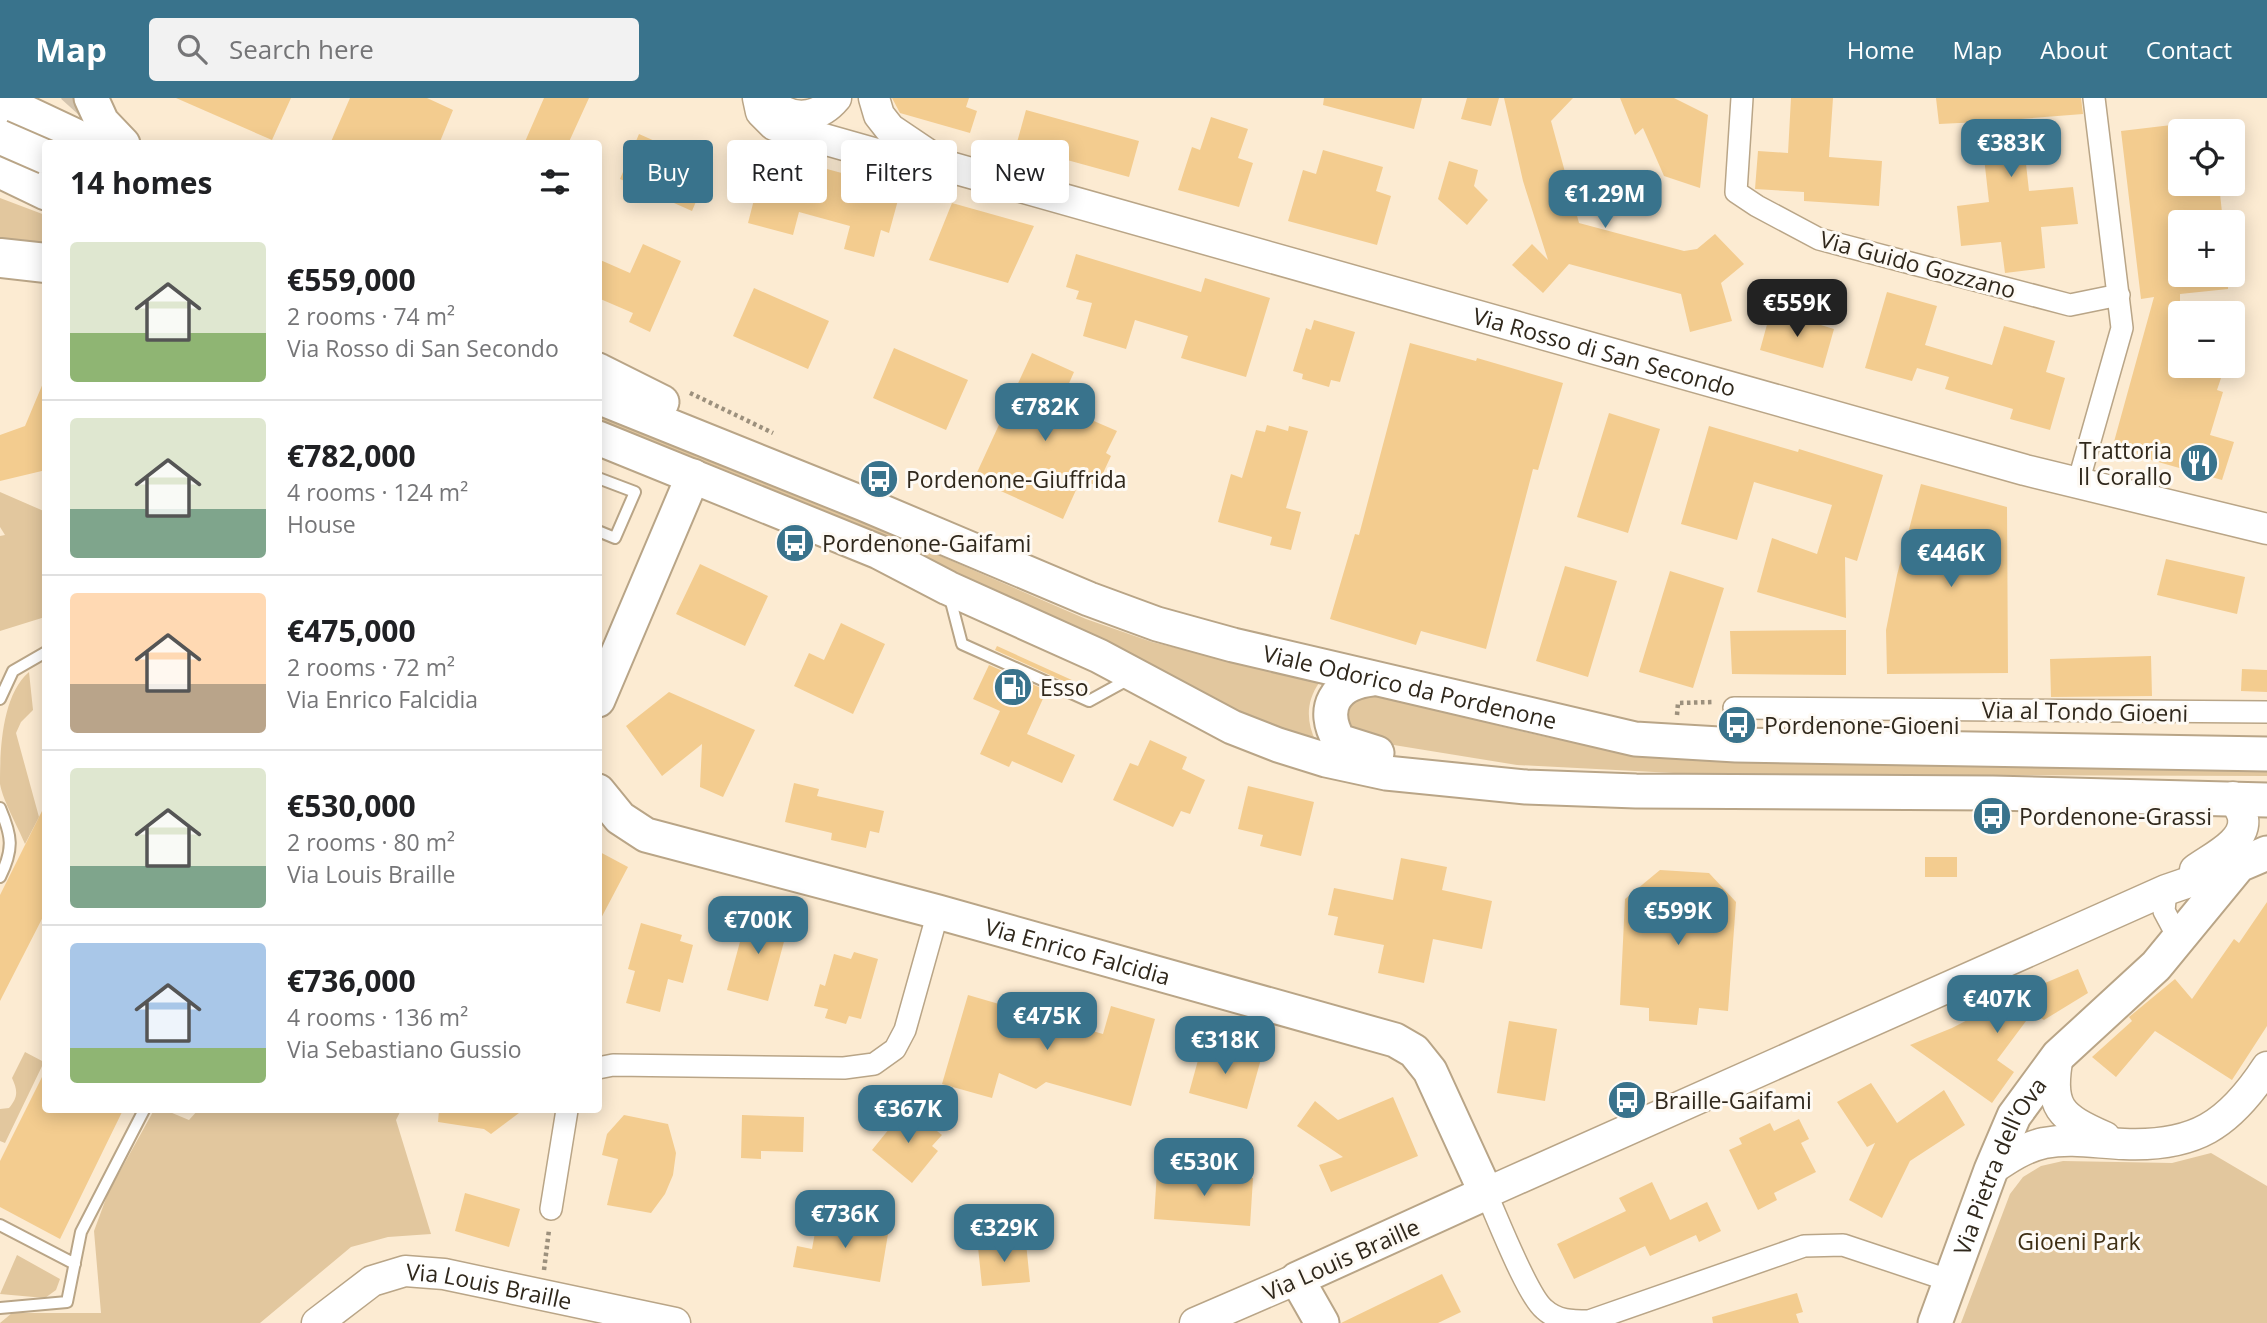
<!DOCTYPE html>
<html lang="en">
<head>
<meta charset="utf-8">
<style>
	body { margin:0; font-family:"Open Sans",sans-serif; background:#f2f2f2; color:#202124; height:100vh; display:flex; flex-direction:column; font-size:26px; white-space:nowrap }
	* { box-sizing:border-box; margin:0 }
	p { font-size:23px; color:#757577 }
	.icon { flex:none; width:38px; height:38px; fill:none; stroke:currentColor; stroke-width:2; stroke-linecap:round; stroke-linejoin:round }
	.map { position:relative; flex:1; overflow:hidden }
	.side { position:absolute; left:42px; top:42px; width:560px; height:973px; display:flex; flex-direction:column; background:#fff; border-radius:7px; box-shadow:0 4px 18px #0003 }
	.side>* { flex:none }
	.banner { position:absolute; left:623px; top:42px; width:665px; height:63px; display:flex; gap:14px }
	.fabs { position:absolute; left:2168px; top:21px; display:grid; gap:14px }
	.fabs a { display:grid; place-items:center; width:77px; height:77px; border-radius:7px; background:#fff; box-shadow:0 4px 18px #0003; font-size:35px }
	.price { position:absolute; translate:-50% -60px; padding:0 16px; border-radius:14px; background:#39738c; color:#fff; font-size:23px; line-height:46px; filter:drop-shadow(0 2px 4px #0008) }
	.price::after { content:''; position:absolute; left:50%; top:42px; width:21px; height:16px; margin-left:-10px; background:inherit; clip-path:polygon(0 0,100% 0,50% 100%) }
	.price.current { background:#222; color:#fff }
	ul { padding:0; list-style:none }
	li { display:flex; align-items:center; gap:21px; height:175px; padding:0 28px }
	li+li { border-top:2px solid #e0e0e0 }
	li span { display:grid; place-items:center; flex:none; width:196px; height:140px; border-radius:7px; color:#555 }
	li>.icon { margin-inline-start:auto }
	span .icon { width:84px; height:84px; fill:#fffc; stroke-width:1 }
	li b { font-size:30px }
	h2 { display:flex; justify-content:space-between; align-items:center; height:84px; padding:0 28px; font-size:30px }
	.pill { padding:0 24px; border-radius:7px; background:#fff; box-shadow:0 4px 18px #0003; font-size:24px; line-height:63px }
	.pill.current { background:#39738c; color:#fff }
	header { display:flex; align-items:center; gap:42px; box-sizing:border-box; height:98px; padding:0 35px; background:#39738c; color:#fff }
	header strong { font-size:33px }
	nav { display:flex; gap:38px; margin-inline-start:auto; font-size:24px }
	.search { width:490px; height:63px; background:#f2f2f2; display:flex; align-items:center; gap:18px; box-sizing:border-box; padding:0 24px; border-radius:7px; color:#757577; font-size:26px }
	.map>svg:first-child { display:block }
</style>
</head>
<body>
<header>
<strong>Map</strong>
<div class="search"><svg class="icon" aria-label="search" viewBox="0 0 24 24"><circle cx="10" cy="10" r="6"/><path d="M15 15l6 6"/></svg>Search here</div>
<nav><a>Home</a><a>Map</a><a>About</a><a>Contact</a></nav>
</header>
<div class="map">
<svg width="2267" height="1225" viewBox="0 0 2267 1225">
	<rect width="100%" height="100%" fill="#fcebd2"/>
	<path fill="#e2c79e" d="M0 100 45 117V151L0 146Z
		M598 314 797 396 1086 521 1152 544 1319 585C1306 604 1306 623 1316 644L1245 619 1105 542 816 412 599 321Z
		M0 394 46 414 45 519 0 533V438L5 437 0 429Z
		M29 574 33 612 21 624 16 635 39 719 25 746C18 729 3 703 0 686 0 651 2 597 29 574Z
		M1366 596C1459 615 1549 645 1644 656 1734 667 1824 666 1914 667 2014 668 2115 668 2215 669L2267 671V678L1693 676 1517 667 1363 642 1356 639 1341 614Z
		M25 954 44 964 5 1045 0 1043V1011L9 1010C18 999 18 993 12 980Z
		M154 1012H165L189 1022 198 1012H401L396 1022 431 1136 388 1139 351 1149 260 1225H0L12 1215H101L94 1133 108 1095Z
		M2211 1055 2267 1088V1225H1961L2010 1096 2023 1079 2041 1068 2063 1063 2172 1065Z
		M17 1157 60 1181 56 1192 45 1200 0 1196Z"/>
	<path fill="#f3cc8f" d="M176 0H291L272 42Z
		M350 0H427L453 12 439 46H330Z
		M544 0H589L568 46H524Z
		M892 0H969L966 9 977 13 970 35 900 15Z
		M1324 0H1422L1414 31 1323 7Z
		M1467 0H1499L1491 28 1461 21Z
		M1504 0H1573L1551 23 1579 125 1684 153 1697 151 1715 136 1744 166 1721 185 1732 223 1690 234 1681 196 1569 166 1543 195 1512 167 1532 146 1548 162 1523 83Z
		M1620 0H1674L1708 17 1700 90 1664 78 1643 30 1635 37Z
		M1791 0H1833L1829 59 1882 63 1879 108 1804 103V94L1755 91 1758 53 1788 55Z
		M1936 0H2081L2083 16 2021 21 2029 93 2073 89 2078 126 2041 129 2045 170 2005 175 2001 144 1961 148 1957 108 1989 104 1980 24 1939 26Z
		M1026 12 1139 43 1129 79 1016 48Z
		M1211 19 1248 31 1238 60 1253 65 1239 109 1178 92 1192 49 1200 52Z
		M2180 26V86H2219L2223 124H2180V177H2228V191L2180 196V268H2225L2217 292 2223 294 2210 337 2234 344 2222 382 2112 351 2154 199 2141 201 2121 33Z
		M639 36 711 68 692 113 620 81Z
		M1323 52 1383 69 1376 93 1391 98 1377 147 1288 123 1303 72 1316 76Z
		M775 57 901 91 889 135 881 132 874 159 844 151 850 128 799 114 793 137 748 125 757 90 766 92Z
		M1449 63 1478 72 1474 88 1488 102 1467 127 1438 101Z
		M952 105 1034 128 1008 185 929 162Z
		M643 146 681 163 650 234 629 224 633 215 598 200V161L630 175Z
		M1076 156 1201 194 1205 180 1270 200 1246 279 1181 260 1188 238 1135 222 1126 251 1083 238 1092 205 1076 201 1079 193 1066 189Z
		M754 190 829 223 808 271 733 238Z
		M1887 194 1937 208 1925 247 1992 267 2004 228 2055 243 2046 274 2065 280 2050 332 2010 321 2013 311 1945 291 1949 279 1917 270 1912 283 1865 270Z
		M1771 212 1834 231 1823 270 1760 252Z
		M1314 222 1355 234 1340 284 1331 282 1329 289 1302 281 1303 276 1293 273 1306 230 1311 232Z
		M1410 245 1476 263 1477 260 1563 285 1538 372 1533 371 1486 551 1421 533 1416 547 1330 521 1355 436 1359 437Z
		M894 250 968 282 946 332 873 300Z
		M1032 255 1074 274 1059 308 1117 333 1106 355 1111 358 1097 388 1081 381 1063 421 974 381Z
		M46 278V372L0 383V337L25 328Z
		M1609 315 1660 331 1628 435 1577 419Z
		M1267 327 1288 333 1289 328 1308 333 1286 410 1301 414 1291 452 1270 447 1272 439 1218 424 1231 376 1242 380 1256 332 1265 334Z
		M1709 328 1798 354 1799 351 1883 377 1857 463 1845 459 1846 520 1757 494 1772 440 1817 456 1832 407 1754 384 1737 442 1681 426Z
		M1921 386 2007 409 2008 575 1887 576 1886 532 1897 477Z
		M2166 461 2245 479 2237 516 2157 497Z
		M700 466 768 498 745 548 676 516Z
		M1565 468 1617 483 1588 579 1536 563Z
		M1670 473 1724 490 1693 590 1639 574Z
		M841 525 885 546 853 616 794 588 809 555 824 562Z
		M1846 532V577L1732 576 1730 533Z
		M997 548 1074 583 1072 587 995 552Z
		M2151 558 2152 598 2051 599 2050 561Z
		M989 567 1066 601 1046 594 1027 636 1075 657 1062 685 1012 663 1009 669 980 656 1000 613 973 601Z
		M2242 571 2267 572V594L2241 593Z
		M669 594 755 632 723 699 700 689 702 646 662 678 626 628Z
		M1150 642 1187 659 1182 671 1205 682 1190 716 1181 713 1173 729 1113 702 1130 665 1138 668Z
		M794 685 819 691 817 698 884 713 879 735 870 733 866 750 831 742 832 735 785 724Z
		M1248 688 1314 704 1301 758 1260 748 1263 737 1238 731Z
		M46 705V813L0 903V797Z
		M598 753 628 769 598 826Z
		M1925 759H1957V779H1925Z
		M1401 760 1447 769 1442 792 1492 803 1482 851 1433 841 1424 885 1378 875 1384 847 1334 837 1338 819 1328 817 1334 790 1393 802Z
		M1660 772 1709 775 1736 804 1728 913 1699 910 1697 927 1649 923V910L1620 907 1625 801Z
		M2267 804V928L2232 982 2155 933 2116 979 2092 959 2132 923 2129 919 2175 881 2192 901 2234 841 2239 845Z
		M748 814 789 825 768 903 727 892Z
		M641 825 682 837 680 843 693 847 683 885 668 881 660 914 626 905 635 873 628 871Z
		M854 854 878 861 861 921 849 918 846 926 825 920 828 911 814 908 820 886 825 888 834 856 851 861Z
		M2078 871 2088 895 2044 922 2032 915 1997 962 2014 974 1992 1005 1910 947 1952 930 2010 900Z
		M968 897 1103 936 1111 908 1155 921 1131 1008 1046 984 1036 991 999 975 992 1000 942 986Z
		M1509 923 1557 931 1545 1003 1497 995Z
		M1203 944 1261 961 1247 1011 1189 995Z
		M46 971V1012H123L60 1141 0 1109V1063Z
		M1871 985 1897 1025 1944 992 1965 1027 1910 1063 1882 1120 1849 1102 1875 1045 1867 1049 1837 1004Z
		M1393 999 1418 1058 1331 1094 1319 1067 1343 1059 1297 1028 1315 1003 1338 1022Z
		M907 1009 942 1037 932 1048 938 1053 912 1085 872 1052Z
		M439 1012H523L491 1036 484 1031 438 1024Z
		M624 1017 668 1026 676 1055 673 1077 665 1096 651 1115 607 1107 618 1061 602 1057 607 1036Z
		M742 1017 804 1019 803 1054 761 1053V1061L741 1060Z
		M1799 1021 1809 1041 1801 1045 1816 1074 1774 1095 1777 1102 1758 1112 1729 1052 1742 1046 1739 1040 1770 1025 1774 1033Z
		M1157 1073 1253 1080 1250 1128 1154 1121Z
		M1652 1084 1670 1122 1707 1104 1721 1133 1699 1144 1696 1137 1650 1158 1645 1148 1574 1181 1557 1146 1626 1113 1619 1100Z
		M465 1095 520 1111 509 1149 455 1133Z
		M818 1118 889 1130 880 1184 793 1169 797 1148 812 1151Z
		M1026 1145 1030 1184 982 1188 978 1149Z
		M1442 1176 1461 1214 1438 1225H1341Z
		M1797 1195 1803 1214 1796 1216 1799 1225H1713L1712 1219Z"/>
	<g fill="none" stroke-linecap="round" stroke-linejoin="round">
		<path stroke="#d3c4ae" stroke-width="33" stroke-dasharray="33 17" stroke-linecap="butt" d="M38 47 48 40 84 0"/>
		<g stroke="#b9a587" stroke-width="14">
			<path id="lane" d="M598 380 635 394 615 440 598 433
				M949 496 962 546 1089 603 1129 581
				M0 601 13 573 46 554
				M0 710C12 738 14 751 0 779
				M0 1127 75 1166
				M0 1210 67 1204 81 1134 144 1012"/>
		</g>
		<g stroke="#b9a587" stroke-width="24">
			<path id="street" d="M1742 0 1736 94 1757 108 1819 141 2070 207 2119 197
				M2078 385 2122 230 2094 0
				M1734 610 2267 614
				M2166 792 2164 813 2179 841
				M598 970 613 967 844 970 874 966 895 951 905 932 938 814
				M1486 1095C1497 1119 1527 1197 1544 1211 1557 1223 1572 1223 1589 1223L1804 1148 1843 1147 1951 1183
				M551 1111 567 1012"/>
		</g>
		<g stroke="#b9a587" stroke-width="33">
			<g id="secondary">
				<path id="s1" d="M758 0 761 14 774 27 894 61 946 68 2025 372 2267 431"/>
				<path d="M874 0 879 17 890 31 939 64"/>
				<path d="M778 10C798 24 821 18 836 0"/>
				<path d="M2195 772C2211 760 2247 744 2243 720 2242 713 2237 706 2233 699"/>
				<path d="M2058 958C2048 1010 2060 1019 2105 1039"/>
				<path d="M1991 1072C2007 1061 2025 1049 2044 1045 2072 1040 2096 1045 2124 1046 2195 1049 2229 1027 2267 969"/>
				<path d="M1486 1095 2166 792 2239 767"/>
				<path id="s2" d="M317 1225 372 1183 405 1173 444 1176 675 1225"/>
				<path d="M1195 1225 1297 1181"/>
			</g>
		</g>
		<g stroke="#b9a587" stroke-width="37">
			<g id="primary">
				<path d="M91 0 102 24 123 46"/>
				<path d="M0 73 46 95"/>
				<path d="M598 272 662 304"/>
				<path id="s3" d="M598 299 864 406 1089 501 1157 526 1233 547 1635 641 1736 647 2267 656"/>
				<path d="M598 340 879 454 948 490 1099 558 1232 629 1278 647 1326 662 1386 675 1526 689 1636 693 1993 695 2267 702"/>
				<path d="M1372 581C1335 585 1320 610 1339 643L1377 655"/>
				<path d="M598 602 693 378"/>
				<path id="s4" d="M598 693 620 720 646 737 938 814 1395 942 1414 953 1430 973 1486 1095 1297 1181 1322 1225"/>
				<path id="s5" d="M1935 1225 1991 1072 2014 1018 2058 958 2156 868 2239 767 2267 755"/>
			</g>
		</g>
		<g stroke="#b9a587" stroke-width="42">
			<path id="highway" d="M0 5 87 46
				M0 160 46 165"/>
		</g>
		<path stroke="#9c907d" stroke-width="4.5" stroke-dasharray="3.5 3.5" stroke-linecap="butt" d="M690 295 773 335
			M1677 617 1678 605 1713 604
			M544 1172 549 1132"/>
		<use href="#lane" stroke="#fff" stroke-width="10"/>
		<use href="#street" stroke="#fff" stroke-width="21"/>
		<use href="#secondary" stroke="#fff" stroke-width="30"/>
		<use href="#primary" stroke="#fff" stroke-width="33"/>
		<use href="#highway" stroke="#fff" stroke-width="38"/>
		<g stroke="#b9a587" stroke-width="37" stroke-linecap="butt">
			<path id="primary-bridge" d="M0 39 46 59"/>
		</g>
		<use href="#primary-bridge" stroke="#fff" stroke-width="33"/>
	</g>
	<defs>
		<g id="restaurant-disc" transform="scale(2.0125)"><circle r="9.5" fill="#39738c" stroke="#fefaf4"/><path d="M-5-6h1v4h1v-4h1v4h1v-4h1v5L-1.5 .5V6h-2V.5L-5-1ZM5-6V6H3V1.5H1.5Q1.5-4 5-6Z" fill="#fff"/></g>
		<g id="bus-disc" transform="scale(2.0125)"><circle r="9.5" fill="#39738c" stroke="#fefaf4"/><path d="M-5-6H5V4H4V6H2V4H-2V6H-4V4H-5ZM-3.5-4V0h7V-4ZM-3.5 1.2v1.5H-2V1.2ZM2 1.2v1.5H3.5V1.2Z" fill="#fff"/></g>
		<g id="fuel-disc" transform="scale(2.0125)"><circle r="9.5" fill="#39738c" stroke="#fefaf4"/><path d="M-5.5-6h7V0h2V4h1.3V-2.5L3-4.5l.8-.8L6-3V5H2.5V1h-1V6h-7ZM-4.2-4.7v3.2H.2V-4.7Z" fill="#fff"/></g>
	</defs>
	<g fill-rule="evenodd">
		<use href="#restaurant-disc" x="2199" y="365"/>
		<use href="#bus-disc" x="879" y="381"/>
		<use href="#bus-disc" x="795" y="445"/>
		<use href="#fuel-disc" x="1013" y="589"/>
		<use href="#bus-disc" x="1737" y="627"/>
		<use href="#bus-disc" x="1992" y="718"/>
		<use href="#bus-disc" x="1627" y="1002"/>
	</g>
	<g text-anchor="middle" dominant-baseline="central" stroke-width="6" stroke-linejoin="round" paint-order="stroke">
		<g font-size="23" fill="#30281c" stroke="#fefaf4">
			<text transform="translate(1918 166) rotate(15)">Via Guido Gozzano</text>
			<text stroke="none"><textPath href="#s1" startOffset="894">Via Rosso di San Secondo</textPath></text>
			<text stroke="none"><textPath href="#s3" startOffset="864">Viale Odorico da Pordenone</textPath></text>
			<text transform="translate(2085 613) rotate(1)">Via al Tondo Gioeni</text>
			<text stroke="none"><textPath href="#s4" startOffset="513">Via Enrico Falcidia</textPath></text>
			<text stroke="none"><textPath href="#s5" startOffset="170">Via Pietra dell'Ova</textPath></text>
			<text transform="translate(1341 1161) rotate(-24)">Via Louis Braille</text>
			<text stroke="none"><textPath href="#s2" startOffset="189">Via Louis Braille</textPath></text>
		</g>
		<g font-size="23" fill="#30281c" stroke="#fefaf4" text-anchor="start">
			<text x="2172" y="352" text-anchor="end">Trattoria<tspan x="2172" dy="26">Il Corallo</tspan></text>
			<text x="906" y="381">Pordenone-Giuffrida</text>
			<text x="822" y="445">Pordenone-Gaifami</text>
			<text x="1040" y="589">Esso</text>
			<text x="1764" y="627">Pordenone-Gioeni</text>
			<text x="2019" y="718">Pordenone-Grassi</text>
			<text x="1654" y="1002">Braille-Gaifami</text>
		</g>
		<g font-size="23" fill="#3e2e13" stroke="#fefaf4">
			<text x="2079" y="1143">Gioeni Park</text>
		</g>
	</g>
</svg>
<div class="fabs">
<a><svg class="icon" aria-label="locate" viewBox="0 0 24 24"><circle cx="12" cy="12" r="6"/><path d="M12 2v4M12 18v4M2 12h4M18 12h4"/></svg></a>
<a>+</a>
<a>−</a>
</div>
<b class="price" style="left:2011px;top:81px">€383K</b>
<b class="price" style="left:1605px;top:132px">€1.29M</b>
<b class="price current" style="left:1797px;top:241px">€559K</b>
<b class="price" style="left:1045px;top:345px">€782K</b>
<b class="price" style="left:1951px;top:491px">€446K</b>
<b class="price" style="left:1678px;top:849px">€599K</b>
<b class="price" style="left:758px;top:858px">€700K</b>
<b class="price" style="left:1997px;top:937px">€407K</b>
<b class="price" style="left:1047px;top:954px">€475K</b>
<b class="price" style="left:1225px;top:978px">€318K</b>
<b class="price" style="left:908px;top:1047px">€367K</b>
<b class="price" style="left:1204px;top:1100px">€530K</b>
<b class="price" style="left:845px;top:1152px">€736K</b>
<b class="price" style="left:1004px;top:1166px">€329K</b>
<div class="banner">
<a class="pill current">Buy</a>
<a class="pill">Rent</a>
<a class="pill">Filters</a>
<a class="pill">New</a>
</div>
<section class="side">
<h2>14 homes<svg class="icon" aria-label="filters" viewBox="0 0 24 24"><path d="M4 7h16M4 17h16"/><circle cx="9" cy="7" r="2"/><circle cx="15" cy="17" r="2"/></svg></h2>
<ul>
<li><span style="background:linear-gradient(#dfe7d0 65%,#8fb573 0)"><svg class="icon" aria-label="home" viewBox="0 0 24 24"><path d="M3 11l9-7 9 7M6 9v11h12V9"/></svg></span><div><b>€559,000</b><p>2 rooms · 74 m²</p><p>Via Rosso di San Secondo</p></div></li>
<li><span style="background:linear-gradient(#dfe7d0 65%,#7fa58c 0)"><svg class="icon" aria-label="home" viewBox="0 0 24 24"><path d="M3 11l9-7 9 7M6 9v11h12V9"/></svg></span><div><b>€782,000</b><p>4 rooms · 124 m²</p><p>House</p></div></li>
<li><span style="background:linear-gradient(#ffd9b3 65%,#b9a48a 0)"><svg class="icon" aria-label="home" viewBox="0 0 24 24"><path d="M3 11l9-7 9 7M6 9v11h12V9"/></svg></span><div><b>€475,000</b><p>2 rooms · 72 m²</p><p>Via Enrico Falcidia</p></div></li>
<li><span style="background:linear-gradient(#dfe7d0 70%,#7fa58c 0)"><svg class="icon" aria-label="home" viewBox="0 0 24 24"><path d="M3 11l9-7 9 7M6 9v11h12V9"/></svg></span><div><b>€530,000</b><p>2 rooms · 80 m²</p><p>Via Louis Braille</p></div></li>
<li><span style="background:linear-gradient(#a9c7e8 75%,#8fb573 0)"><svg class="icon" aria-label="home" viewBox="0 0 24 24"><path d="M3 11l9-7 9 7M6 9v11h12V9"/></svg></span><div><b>€736,000</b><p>4 rooms · 136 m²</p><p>Via Sebastiano Gussio</p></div></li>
</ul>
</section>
</div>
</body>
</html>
